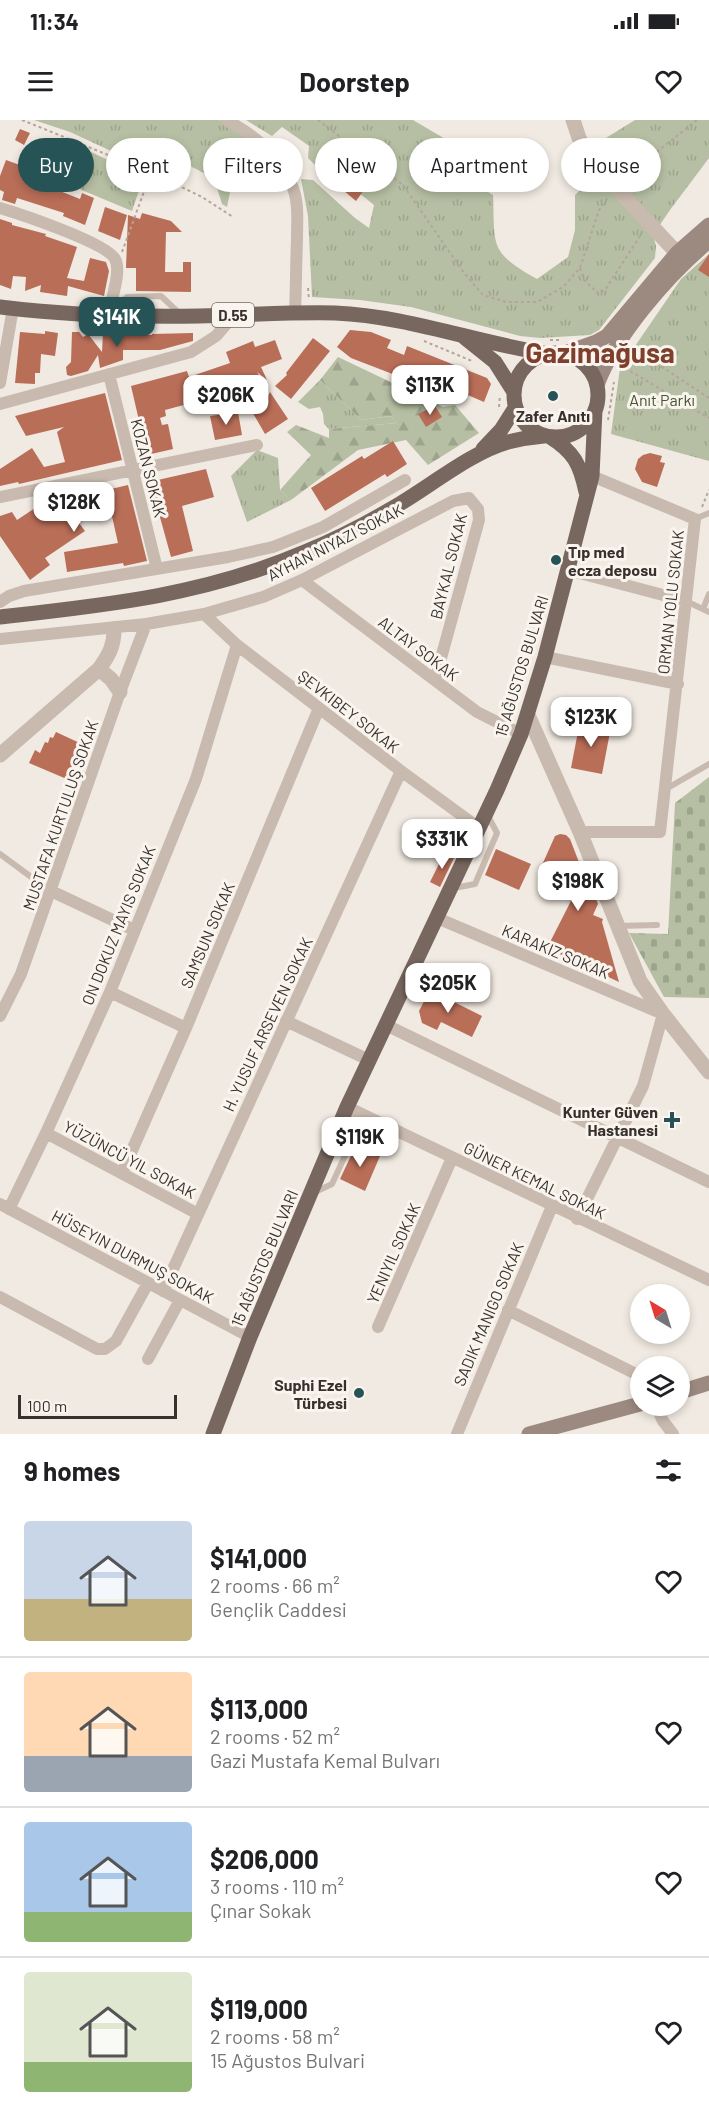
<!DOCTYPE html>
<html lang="en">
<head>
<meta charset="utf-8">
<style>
	body { margin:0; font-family:Barlow,sans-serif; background:#f2f2f2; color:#202124; height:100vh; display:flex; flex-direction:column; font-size:22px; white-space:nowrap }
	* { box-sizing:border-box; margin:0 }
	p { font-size:20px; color:#757577 }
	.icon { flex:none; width:33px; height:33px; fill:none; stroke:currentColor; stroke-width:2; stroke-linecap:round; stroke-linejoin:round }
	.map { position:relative; height:1314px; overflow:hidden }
	.side { display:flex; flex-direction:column; background:#fff; flex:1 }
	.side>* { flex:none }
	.hud { position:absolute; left:18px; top:18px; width:674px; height:54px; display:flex; gap:12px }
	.needle { width:39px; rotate:322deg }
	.controls { position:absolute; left:630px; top:1164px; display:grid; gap:12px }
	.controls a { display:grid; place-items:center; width:60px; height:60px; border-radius:50%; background:#fff; box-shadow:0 3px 9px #0003; font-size:30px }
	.scale { position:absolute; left:18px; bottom:15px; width:159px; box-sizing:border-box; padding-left:6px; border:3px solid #38302c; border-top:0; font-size:16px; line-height:21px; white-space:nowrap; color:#38302c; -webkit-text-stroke:4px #f9f4ee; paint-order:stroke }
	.price { position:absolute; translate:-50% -51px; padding:0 14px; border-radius:12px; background:#fff; color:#222; font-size:20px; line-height:39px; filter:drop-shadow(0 2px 3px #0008) }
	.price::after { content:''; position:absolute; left:50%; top:36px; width:18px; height:14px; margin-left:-9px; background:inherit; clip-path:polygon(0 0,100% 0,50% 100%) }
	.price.on { background:#265356; color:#fff }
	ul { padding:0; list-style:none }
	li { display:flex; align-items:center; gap:18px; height:150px; padding:0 24px }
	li+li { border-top:2px solid #e0e0e0 }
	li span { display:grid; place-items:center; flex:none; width:168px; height:120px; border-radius:6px; color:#555 }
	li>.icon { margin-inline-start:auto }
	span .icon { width:72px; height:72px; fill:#fffc; stroke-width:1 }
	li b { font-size:26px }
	h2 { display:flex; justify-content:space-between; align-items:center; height:72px; padding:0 24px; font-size:26px }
	.tag { padding:0 21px; border-radius:27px; background:#fff; box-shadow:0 3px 9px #0003; font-size:21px; line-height:54px }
	.tag.on { background:#265356; color:#fff }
	.status { display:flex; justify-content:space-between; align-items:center; height:42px; padding:0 30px; background:#fff; direction:ltr }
	.status svg { height:16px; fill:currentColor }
	header { display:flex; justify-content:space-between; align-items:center; height:78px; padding:0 24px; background:#fff; font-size:27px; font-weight:700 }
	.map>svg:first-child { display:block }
</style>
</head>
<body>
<div class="status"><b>11:34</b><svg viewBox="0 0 49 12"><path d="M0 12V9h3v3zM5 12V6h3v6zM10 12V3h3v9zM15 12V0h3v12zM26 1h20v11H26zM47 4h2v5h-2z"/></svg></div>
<header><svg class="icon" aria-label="menu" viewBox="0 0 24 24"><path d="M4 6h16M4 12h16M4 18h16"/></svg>Doorstep<svg class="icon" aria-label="heart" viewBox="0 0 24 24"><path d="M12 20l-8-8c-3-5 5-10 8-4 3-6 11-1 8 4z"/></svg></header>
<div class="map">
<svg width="709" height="1314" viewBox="0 0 709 1314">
	<defs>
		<pattern id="grass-tufts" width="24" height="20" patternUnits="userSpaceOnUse" patternTransform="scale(1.5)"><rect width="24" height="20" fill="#b6bfa3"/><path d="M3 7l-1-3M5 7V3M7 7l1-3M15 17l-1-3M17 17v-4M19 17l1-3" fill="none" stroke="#9da48c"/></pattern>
		<pattern id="forest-firs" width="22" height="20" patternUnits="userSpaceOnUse" patternTransform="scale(1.5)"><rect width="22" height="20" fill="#b6bfa3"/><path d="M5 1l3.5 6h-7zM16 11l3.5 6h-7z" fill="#9da48c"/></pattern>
		<pattern id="cemetery-stones" width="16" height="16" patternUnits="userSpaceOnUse" patternTransform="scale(1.5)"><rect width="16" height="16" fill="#b6bfa3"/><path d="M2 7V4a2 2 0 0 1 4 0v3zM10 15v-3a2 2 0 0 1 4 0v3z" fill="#9da48c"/></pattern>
	</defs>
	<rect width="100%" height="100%" fill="#f1eae2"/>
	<path fill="url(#grass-tufts)" d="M34 0H219C247 14 268 33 284 59L266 71 232 46 223 52 231 67 227 87 222 84 214 58 168 35 154 43 152 50 70 12Z
		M246 0H413L481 40 475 64 493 75C495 127 489 132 537 159L568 137 575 110V75L585 65 580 34 635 0H709V38L670 90 653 115 656 126 655 138 599 210 590 215 540 218 520 216 411 187 360 180 312 177 308 96 301 59 313 60 355 98 369 108 374 85 338 56 331 61 308 38 309 26 282 7 272 16Z
		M81 27 112 42 143 59 132 91 65 63Z
		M709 134V341L611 314 620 248 681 159Z
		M320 260 361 300 391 296 397 303 329 309 324 304 323 294 320 287 309 289 298 282Z
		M257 330 278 338 280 370 291 380 247 402 231 356Z"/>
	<path fill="url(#forest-firs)" d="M338 237 443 287 455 285 479 313 428 345 406 320 358 330 291 380 280 370 311 335 287 312 296 305 329 318V309L397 303 391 296 361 300 320 260Z"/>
	<path fill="url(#cemetery-stones)" d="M709 657V878L664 877 629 813 668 814 675 683Z"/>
	<path fill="#b96e58" d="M20 9 30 13 24 25 15 20Z
		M6 40 28 48 25 56 61 68 60 71 80 79 82 73 94 78 85 105 63 96 64 93 17 78 15 84 2 80 4 72 0 70V56Z
		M355 57 367 66 356 81 344 71Z
		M105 87 127 95 120 120 98 111Z
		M142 93 171 101 182 112H166L165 152H183V142H191V172L136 171V148H126L128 95 140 99Z
		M0 99 12 103V105L46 114 45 116 77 127 67 158 84 161 90 138 106 142 109 151 104 176 68 166 67 176 40 172 41 165 25 171 26 157 13 156 11 169 0 165Z
		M709 134V157L698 150Z
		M350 210 371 212 391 220 387 228 404 235 407 226 487 258 491 264 484 282 463 273 460 280 351 238 337 227Z
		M45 211 58 213 55 236 41 234 40 253H35V264L15 263 20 212 45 214Z
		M72 212H79L83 217 88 214 102 232 103 213 152 215V214L193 213V221L160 230H123V240L100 248 98 235 88 251 71 256 67 255 66 247 71 242Z
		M313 218 330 231 291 279 275 266 287 255 286 253Z
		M275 220 282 239 261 247 267 260 257 252 259 255 255 256 260 264 239 271 232 260 234 272 210 280V278L165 290 166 296 160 298 162 305 168 304 173 329 147 335 131 266 187 251 189 257 230 243 226 232 253 221 255 227Z
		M264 271 268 276 270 272 288 299 265 314 247 283Z
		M105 273 122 340 19 364 18 362 0 366V349L32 328 44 347 65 342 57 312 64 307 26 316 15 296Z
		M435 286 442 297 426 307 418 294Z
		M238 292 242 315 215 320 210 296Z
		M393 321 407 344 387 357 385 354 325 391 311 368 362 336 364 339Z
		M650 333 662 336 660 342 665 343 657 367 642 362 635 349 638 339 643 335Z
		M206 349 214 377 182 386 193 431 171 437 158 390 155 391 149 362Z
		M128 365 147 441 124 446 123 443 67 452 64 432 118 423 109 383 79 403 85 411 45 438 50 445 30 460 0 416V396L12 392 17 400 38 386 42 392 62 378 64 380Z
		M580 601 611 607 602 654 571 648Z
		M56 612 84 625 69 660 29 643 35 630 40 633 45 622 48 623 50 617 53 618Z
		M560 714 566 715 570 719 582 750 584 749 598 784 593 795 603 799 602 802 619 862 547 828 574 775 550 764 558 746 538 754 555 716Z
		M496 729 531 744 519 770 485 755Z
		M444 734 454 738 440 767 430 762Z
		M430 870 482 896 472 917 441 902 437 910 422 903 419 891Z
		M356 1025 380 1036 365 1071 340 1059Z"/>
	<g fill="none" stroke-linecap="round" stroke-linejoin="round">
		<path stroke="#b4a499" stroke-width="2" stroke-dasharray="3 3" stroke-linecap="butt" d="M22 0 123 41 150 55 163 58 202 77 233 97
			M318 0 403 65 464 153 483 175 506 182H537L563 167 580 148 599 90 609 76
			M624 58 697 0
			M122 132 150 55
			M580 148 584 160 599 174 605 170 642 113
			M308 168 309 180
			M550 220H562
			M424 221 472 241
			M630 229 656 243 709 278
			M620 245 709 298
			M499 287 500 275
			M608 300 614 262
			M702 387 709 370"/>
		<path stroke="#c9baaf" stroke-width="6" d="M110 191 127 177 161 176 180 194
			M695 399 709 393
			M686 481 709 492
			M703 489 709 474
			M666 669 709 644
			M0 734 50 771
			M454 768 475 764 497 713 487 694
			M618 806 657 805
			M313 1073 332 1064 355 1014 348 992"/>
		<path stroke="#c9baaf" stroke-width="12" d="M226 0C253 14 283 38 293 68 299 84 297 102 297 119 296 144 296 169 295 194
			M0 88C20 94 107 123 115 139 122 151 111 181 108 194
			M109 254 157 449
			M0 263 13 188
			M0 284 191 232 216 216 234 195
			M0 377 257 325
			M568 450 686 481
			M302 460 477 592 521 614
			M0 482 9 476 24 471 228 437 273 427 323 407 405 360
			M204 494 237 525 401 651 479 708
			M0 519 146 504 204 494 263 477 302 460 453 381 469 378 478 389 479 400 435 560
			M545 537 678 564
			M580 712H660L695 399 592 356
			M51 771 134 810
			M437 798 663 894 643 966 577 1099
			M110 872 186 908
			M0 896 21 854 120 572 146 504
			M286 901 369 940
			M386 905 709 1062
			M347 987 709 1160
			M46 1013 198 1094
			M122 1053 186 908 319 588
			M0 1084 250 1217
			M9 1089 46 1013 110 872 196 659 237 525
			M163 1171 401 651
			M0 1177 97 1229H105L116 1221 148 1163
			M508 1190 640 1256
			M378 1207 452 1038
			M148 1239 180 1180
			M656 1286 663 1301 673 1314
			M457 1314 552 1086"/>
		<path stroke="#c9baaf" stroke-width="15" d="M573 0 579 18 591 40
			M646 100 677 133
			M99 549 111 559 120 572
			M528 595 580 712 640 861 663 894 709 952
			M0 635 99 549C109 535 114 526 114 509"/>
		<path stroke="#9c8a80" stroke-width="15" d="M562 234 596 222 607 216 677 133 709 105
			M597 265C615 216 668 155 709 121
			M680 1272 709 1263
			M529 1314 640 1284"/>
		<path stroke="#78675f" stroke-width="15" d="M0 187C63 195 136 197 199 196 245 195 290 192 335 193 408 196 477 223 549 234
			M465 218 495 242 514 272
			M514 275a42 42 0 1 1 84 0a42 42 0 1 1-84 0Z
			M550 317C574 332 580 344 586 372
			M483 329 501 310 515 288
			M0 497C108 485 204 475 305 432 334 420 364 405 391 389 427 369 469 333 508 322 520 319 532 317 544 316
			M213 1314 250 1217 347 987 497 670 521 614 545 537 592 356 595 290"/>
		<path stroke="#c9baaf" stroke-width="15" d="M591 40 646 100"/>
	</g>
	<g fill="#265356" stroke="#f9f4ee" stroke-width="2">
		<circle cx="553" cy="276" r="6"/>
		<circle cx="556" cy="440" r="6"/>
		<path d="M669 991h6v6h6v6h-6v6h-6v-6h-6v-6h6z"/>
		<circle cx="359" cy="1273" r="6"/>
	</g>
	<g text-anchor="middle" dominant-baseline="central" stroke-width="6" stroke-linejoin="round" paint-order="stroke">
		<rect fill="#f9f4ee" stroke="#726b66" stroke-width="1.5" x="212" y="183" width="42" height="24" rx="4.5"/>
		<g font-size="15" font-weight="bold" fill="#38302c">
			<text x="233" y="195">D.55</text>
		</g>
		<g font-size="16" fill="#485432" stroke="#f9f4ee">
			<text x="662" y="279">Anıt Parkı</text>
		</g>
		<g font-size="16" font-weight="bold" fill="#38302c" stroke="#f9f4ee" text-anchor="end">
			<text x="553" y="295" text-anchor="middle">Zafer Anıtı</text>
			<text x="568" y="431" text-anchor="start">Tıp med<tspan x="568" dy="18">ecza deposu</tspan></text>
			<text x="658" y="991">Kunter Güven<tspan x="658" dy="18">Hastanesi</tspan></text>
			<text x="347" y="1264">Suphi Ezel<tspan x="347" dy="18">Türbesi</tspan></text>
		</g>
		<g font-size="16" fill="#38302c" stroke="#f9f4ee">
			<text transform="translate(149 348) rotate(76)">KOZAN SOKAK</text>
			<text transform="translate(335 422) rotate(-27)">AYHAN NIYAZI SOKAK</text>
			<text transform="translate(448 446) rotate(-76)">BAYKAL SOKAK</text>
			<text transform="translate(670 482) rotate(-84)">ORMAN YOLU SOKAK</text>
			<text transform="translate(419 528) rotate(37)">ALTAY SOKAK</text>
			<text transform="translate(521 546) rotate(-73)">15 AĞUSTOS BULVARI</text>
			<text transform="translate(349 591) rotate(38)">ŞEVKIBEY SOKAK</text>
			<text transform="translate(60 695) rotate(-71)">MUSTAFA KURTULUŞ SOKAK</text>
			<text transform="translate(118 805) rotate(-68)">ON DOKUZ MAYIS SOKAK</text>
			<text transform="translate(207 815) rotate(-67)">SAMSUN SOKAK</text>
			<text transform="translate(556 831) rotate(23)">KARAKIZ SOKAK</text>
			<text transform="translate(267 904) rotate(-65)">H. YUSUF ARSEVEN SOKAK</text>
			<text transform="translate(130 1039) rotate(28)">YÜZÜNCÜ YIL SOKAK</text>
			<text transform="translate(535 1060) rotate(26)">GÜNER KEMAL SOKAK</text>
			<text transform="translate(393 1133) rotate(-66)">YENIYIL SOKAK</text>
			<text transform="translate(133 1136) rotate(28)">HÜSEYIN DURMUŞ SOKAK</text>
			<text transform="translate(264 1138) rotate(-67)">15 AĞUSTOS BULVARI</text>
			<text transform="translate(488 1194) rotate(-67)">SADIK MANIGO SOKAK</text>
		</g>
		<g font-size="28" font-weight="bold" fill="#7f3f2d" stroke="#f9f4ee">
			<text x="600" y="232">Gazimağusa</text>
		</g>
	</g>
</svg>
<div class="controls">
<a><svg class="needle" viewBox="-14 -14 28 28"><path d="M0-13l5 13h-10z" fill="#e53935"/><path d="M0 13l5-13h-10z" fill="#757577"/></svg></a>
<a><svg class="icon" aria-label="layers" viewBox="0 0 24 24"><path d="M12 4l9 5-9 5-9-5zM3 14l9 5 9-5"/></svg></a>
</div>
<div class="scale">100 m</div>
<b class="price on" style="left:117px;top:228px">$141K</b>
<b class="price" style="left:430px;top:296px">$113K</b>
<b class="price" style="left:226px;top:306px">$206K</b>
<b class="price" style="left:74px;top:413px">$128K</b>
<b class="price" style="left:591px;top:628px">$123K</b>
<b class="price" style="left:442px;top:750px">$331K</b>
<b class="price" style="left:578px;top:792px">$198K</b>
<b class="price" style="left:448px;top:894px">$205K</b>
<b class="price" style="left:360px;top:1048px">$119K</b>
<div class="hud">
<a class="tag on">Buy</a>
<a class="tag">Rent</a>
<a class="tag">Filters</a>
<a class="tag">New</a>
<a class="tag">Apartment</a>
<a class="tag">House</a>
</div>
</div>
<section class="side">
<h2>9 homes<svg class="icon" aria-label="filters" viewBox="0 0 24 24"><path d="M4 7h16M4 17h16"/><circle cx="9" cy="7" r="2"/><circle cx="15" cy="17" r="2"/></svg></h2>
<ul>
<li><span style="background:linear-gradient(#c9d6e8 65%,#c2b280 0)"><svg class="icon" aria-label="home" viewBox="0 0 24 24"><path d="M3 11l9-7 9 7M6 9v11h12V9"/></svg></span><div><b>$141,000</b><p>2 rooms · 66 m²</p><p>Gençlik Caddesi</p></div><svg class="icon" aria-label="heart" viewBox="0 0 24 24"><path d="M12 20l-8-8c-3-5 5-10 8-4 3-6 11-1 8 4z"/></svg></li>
<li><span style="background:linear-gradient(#ffd9b3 70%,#9aa5b1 0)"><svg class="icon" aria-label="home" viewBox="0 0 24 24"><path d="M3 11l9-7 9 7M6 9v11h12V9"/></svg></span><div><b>$113,000</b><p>2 rooms · 52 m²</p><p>Gazi Mustafa Kemal Bulvarı</p></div><svg class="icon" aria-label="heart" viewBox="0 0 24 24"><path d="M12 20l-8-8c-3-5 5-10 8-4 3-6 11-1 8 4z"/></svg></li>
<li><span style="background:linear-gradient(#a9c7e8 75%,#8fb573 0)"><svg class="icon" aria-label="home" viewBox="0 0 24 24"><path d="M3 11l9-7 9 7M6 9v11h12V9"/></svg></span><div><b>$206,000</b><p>3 rooms · 110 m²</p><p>Çınar Sokak</p></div><svg class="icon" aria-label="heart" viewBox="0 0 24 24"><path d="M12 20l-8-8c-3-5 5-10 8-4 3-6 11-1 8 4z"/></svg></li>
<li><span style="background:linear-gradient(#dfe7d0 75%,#8fb573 0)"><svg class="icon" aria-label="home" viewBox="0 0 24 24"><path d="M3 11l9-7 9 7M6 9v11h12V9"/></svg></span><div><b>$119,000</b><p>2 rooms · 58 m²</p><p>15 Ağustos Bulvari</p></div><svg class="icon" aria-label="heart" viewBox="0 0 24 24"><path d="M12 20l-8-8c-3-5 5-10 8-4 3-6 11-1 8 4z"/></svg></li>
</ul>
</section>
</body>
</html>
